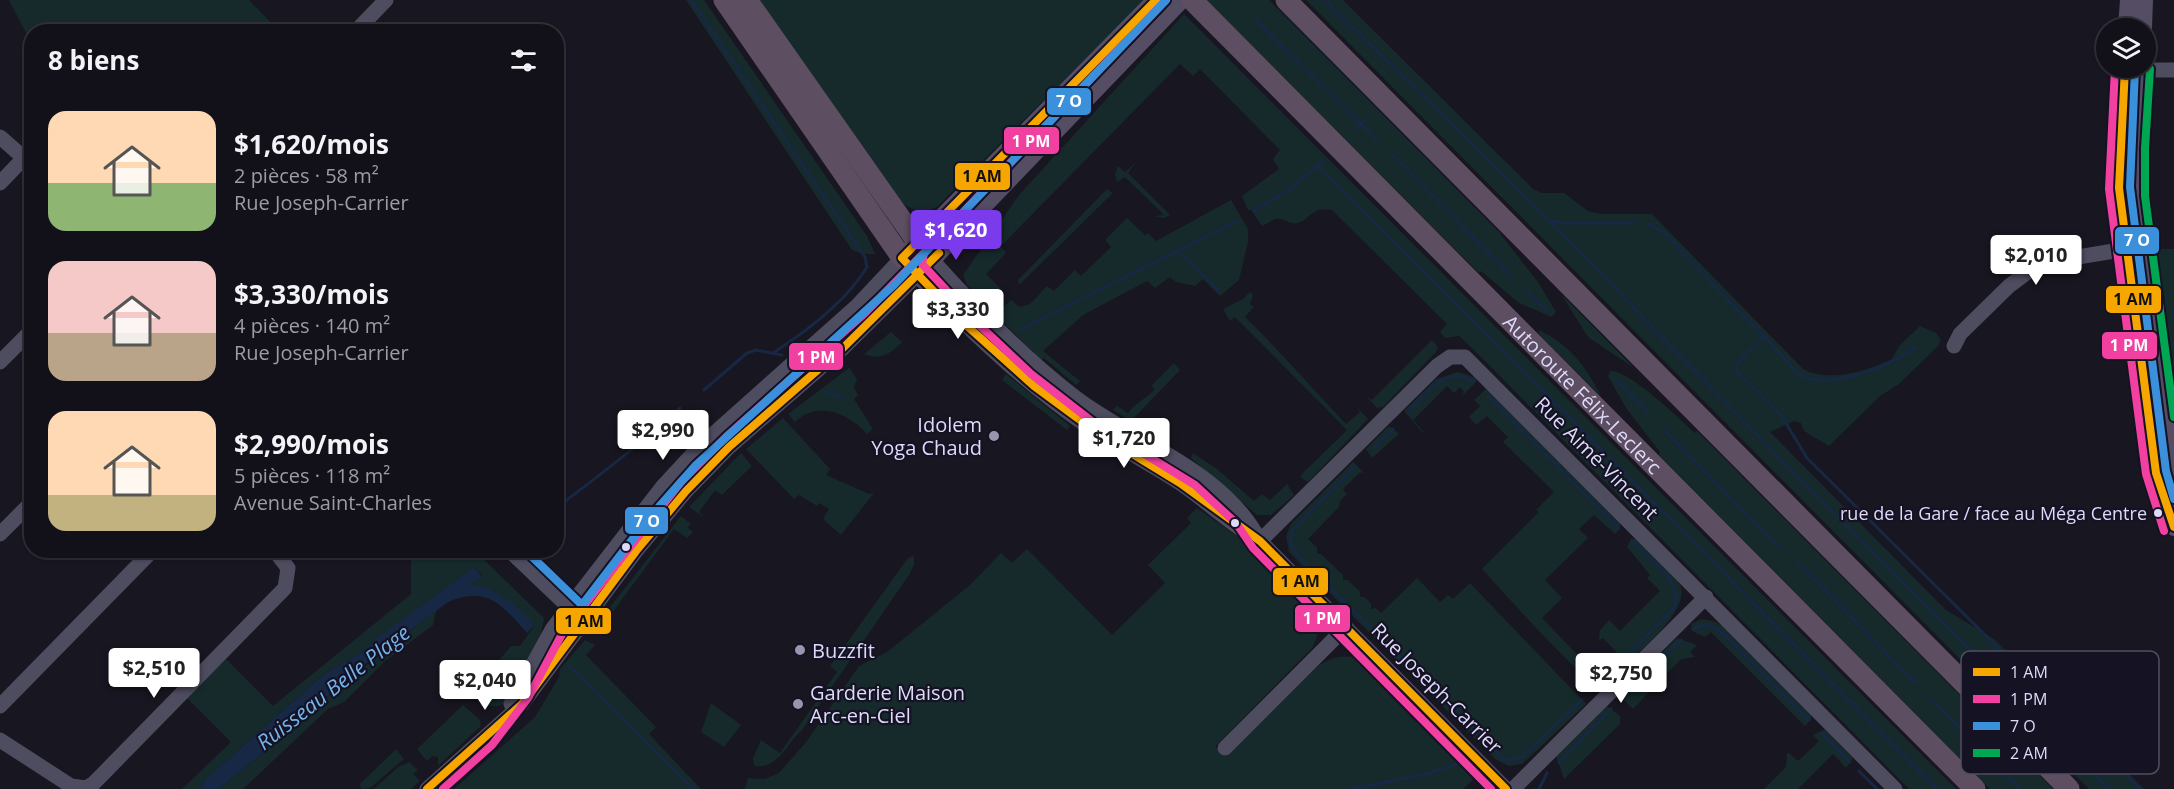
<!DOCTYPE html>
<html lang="fr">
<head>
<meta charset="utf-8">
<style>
	body { margin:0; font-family:"Open Sans",sans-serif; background:#1f1e25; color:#f1f3f6; height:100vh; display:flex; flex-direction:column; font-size:22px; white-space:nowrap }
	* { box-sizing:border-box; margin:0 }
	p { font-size:20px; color:#9c9da2 }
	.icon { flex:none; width:33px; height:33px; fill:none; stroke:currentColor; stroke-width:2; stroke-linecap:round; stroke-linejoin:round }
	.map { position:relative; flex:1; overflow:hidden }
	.sheet { position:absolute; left:24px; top:24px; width:540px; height:534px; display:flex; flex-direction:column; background:#121018; border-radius:24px; box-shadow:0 2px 4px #0004,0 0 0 2px #313037 }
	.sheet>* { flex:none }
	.fabs { position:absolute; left:2096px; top:18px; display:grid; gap:12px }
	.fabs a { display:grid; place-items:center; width:60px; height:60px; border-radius:50%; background:#121018; box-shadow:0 2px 4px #0004,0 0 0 2px #313037; font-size:30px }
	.price { position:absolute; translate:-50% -51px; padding:0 14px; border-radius:6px; background:#fff; color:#222; font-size:20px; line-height:39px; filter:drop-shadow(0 2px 3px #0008) }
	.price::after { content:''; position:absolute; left:50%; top:36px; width:18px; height:14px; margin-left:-9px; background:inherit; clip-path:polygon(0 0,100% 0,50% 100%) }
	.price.active { background:#7c3aed; color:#fff }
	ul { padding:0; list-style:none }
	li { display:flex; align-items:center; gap:18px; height:150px; padding:0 24px }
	li span { display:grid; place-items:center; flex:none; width:168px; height:120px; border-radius:18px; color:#555 }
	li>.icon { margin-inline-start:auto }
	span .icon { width:72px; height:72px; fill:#fffc; stroke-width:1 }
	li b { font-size:26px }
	h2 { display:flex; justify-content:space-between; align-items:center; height:72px; padding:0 24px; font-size:26px }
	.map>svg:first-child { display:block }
</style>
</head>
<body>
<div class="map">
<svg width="2174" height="789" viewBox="0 0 2174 789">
	<rect width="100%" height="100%" fill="#181620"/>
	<path fill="#162a2b" d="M9 0H249L279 31 32 32 31 43Z
		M686 0H704L867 236 875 254H862L852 250Z
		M758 0H1145C1077 69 1006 136 938 206 924 215 912 211 899 201Z
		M1205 0H1269L1499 232 1538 282 1556 312 1552 317 1519 303 1481 271 1479 273Z
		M1306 0H1343L1533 189 1541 193H1564L1588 211 1601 214H1652L1803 369C1830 383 1866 371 1892 359L1899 346 1920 326 1936 333 1941 340 1938 346 1899 384 1880 396 1829 446 1804 431 1801 423 1794 421 1770 432 1946 610 1994 639 2144 789H2089Z
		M1184 14 1956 789H1909L1471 347 1459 336 1445 338 1440 332 1447 324 1332 210C1311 206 1310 220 1298 223 1290 225 1283 217 1275 219 1270 221 1267 224 1262 226L1251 210H1248L1242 196 1279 169 1273 159 1280 150 1200 69 1193 76 1180 64 1001 246 1006 253 986 274 1001 289 1002 293 992 304H986L967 285 963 275 1019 195Z
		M1136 162 1128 173 1170 215 1164 218 1154 216 1164 215 1125 177 1117 182 1115 174 1118 166 1125 172Z
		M1107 189 1113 193 1019 285 1018 280Z
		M1231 200 1248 229V242L1239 280 1220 296 1203 279 1195 286 1176 282 1170 277 1155 288 1147 281 1083 315 1043 351 1080 381 1076 385 1044 358 1041 360 999 318 998 312 1011 300 1020 307 1030 304 1047 286 1054 291 1075 270 1081 276 1111 247 1105 240 1127 218 1145 235 1148 233 1156 241Z
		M2156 249H2174V390L2169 376 2155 255Z
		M1250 292 1253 295 1250 304 1254 307 1245 317C1280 351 1312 388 1346 424L1360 412 1356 406 1368 419 1308 482 1300 477 1303 473 1347 430 1235 317 1230 321 1223 309 1243 299Z
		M1561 294 1634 368 1588 337Z
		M1538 330C1569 343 1587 368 1601 396L1541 337Z
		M891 332 902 342C890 354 880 361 864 354Z
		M1432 340 1438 347 1436 352 1383 407 1377 408 1366 396 1372 400Z
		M827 344 792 381 696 470 644 526 677 483 713 443Z
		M1174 363 1180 370 1131 421 1113 410 1117 406 1128 413C1135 403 1146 399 1155 389L1151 386Z
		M849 368 857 379 854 387 858 395 854 399 873 429 867 434C848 413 818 400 795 422L788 414Z
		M1610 371C1628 369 1680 419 1695 433L1697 431 2053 789H1990L1659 455 1660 452 1626 408 1608 376Z
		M1458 372 1476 378V382L1460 398 1464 392 1460 387 1454 393 1447 386 1413 420 1424 432 1431 427 1423 433 1404 411 1436 379Z
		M1006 374 1070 426 1067 430 1002 380Z
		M1487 388 1620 523V529L1615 534 1594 515 1579 529 1588 538 1545 580 1562 598 1542 618 1603 681V687C1584 685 1500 588 1482 569L1539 512 1536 510 1554 492 1503 442 1508 437 1487 416 1476 425 1469 417 1480 406 1474 400Z
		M783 418 830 469 826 475 869 494 874 493 841 535 823 519 829 509 819 503 817 506 799 495 794 499 746 449Z
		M1389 426 1399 434 1372 458 1366 449Z
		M741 453 752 466 722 495 715 490 699 512 705 518 689 507Z
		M1193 453 1217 469 1254 501 1262 494 1270 500 1287 484 1294 495 1271 515H1257L1191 458Z
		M1353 462 1365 474 1360 472 1343 489 1347 494 1340 501 1339 507 1308 539 1317 548V554H1321L1343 575V580H1348L1360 592V597H1364L1371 603V609L1376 608 1381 613 1417 578 1440 602 1448 595 1453 599 1470 583 1586 704 1522 764 1509 766 1495 759 1289 552 1286 536 1291 524Z
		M1197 508 1238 537 1311 609C1320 623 1320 633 1312 648L1215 747 1227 755 1316 668C1328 659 1337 655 1353 657L1476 777 1463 789H745L748 778 765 779 779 773 806 742 859 666 887 652 970 585 1001 553 1012 563 1027 549 1112 635 1165 583 1148 565 1191 523 1187 518Z
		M681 516 697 529 690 524 688 528 693 532 687 538 674 529 609 617 602 623 600 620Z
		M1631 539H1636C1649 553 1669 567 1679 583 1694 608 1638 652 1621 668L1616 669 1611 665 1619 655 1603 638 1599 640 1600 630 1609 620 1620 631 1660 591 1647 578 1650 575 1627 547Z
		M411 551H475L544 618 541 634 510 698C498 712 481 708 473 691L511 646H520L534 626 493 591 468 585 482 576 474 567 375 640 362 652 324 674 209 776 199 789H182L231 742 187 698 226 659 273 706 411 594Z
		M914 556V565L909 575 802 730C787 743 778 770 754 766L753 758 761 740 780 753 837 672 830 666 908 558Z
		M436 610 433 625 385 661 344 702 328 709 243 789H219L318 707 334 688 386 651Z
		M1702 619 1713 621 1723 626 1811 715V719L1805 726 1711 632 1705 637 1692 631 1691 624Z
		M1677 638 1697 645 1690 652 1695 657 1681 659 1633 709 1622 698V692Z
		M585 640 595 645 586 655 656 727 649 734 701 789H454L535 717 559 677 560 669Z
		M711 703 741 725 724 747 701 732Z
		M463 705 480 720 481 726 438 766V757L432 756 427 761 417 749Z
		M1607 706 1620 716V724L1564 779 1556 756Z
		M1825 729 1853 758 1846 768 1833 754 1798 789H1764L1786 767 1787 754 1789 753 1798 761 1819 741 1813 735Z
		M396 749 404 759 370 788 361 789 360 784Z
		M409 762 418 770 413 774 420 781 411 789H374L398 767Z"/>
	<path fill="#172844" d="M474 567 482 577 468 585C493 583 520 608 534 626L527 633C501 604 488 586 448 602L334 688 318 707 219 789H199L209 776 324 674 362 652 374 640Z"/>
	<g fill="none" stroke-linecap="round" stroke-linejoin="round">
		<path stroke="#172844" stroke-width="3" d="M691 0 865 257 867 267C846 302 807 331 773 353
			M1325 0 1549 220 1563 223H1634
			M1257 21 1377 140
			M1356 129 1367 118
			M1393 155 1511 276
			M1317 166 1517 364 1937 789
			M1254 211 1290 189 1323 161
			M1549 220 1782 461 2109 789
			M1649 224 1663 232 1801 376C1835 389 1888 367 1916 347
			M1179 250C1189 267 1206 275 1218 290
			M1527 292 1546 310
			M1021 329 1237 221
			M1762 337 1736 365V371L1781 415 1807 458 2140 789
			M2172 344 2174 343
			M1617 381 1648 412
			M704 390 747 353 756 350 782 355
			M826 392 843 398
			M1488 396 1618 528
			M1409 412C1426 394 1446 364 1473 382
			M1663 429 1781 548
			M1373 448 1393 429
			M1355 466 1293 530 1290 543 1298 556 1502 758 1508 760 1521 758 1582 700
			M556 508C599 476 641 444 680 408
			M1797 562 1916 683
			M1693 629 1707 624 1723 633 1809 720
			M569 666 693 789
			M1617 666 1673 609C1687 584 1649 559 1632 542
			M1599 684 1600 683
			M1628 692 1681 640
			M1932 700 2020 789
			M1822 733 1850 762
			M1559 762 1611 709
			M1859 771 1877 789
			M1352 789 1426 774 1459 763
			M1539 789 1547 773"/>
		<path stroke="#4e4c5f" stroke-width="15" d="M355 32 386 0
			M2129 70H2174
			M0 137 32 165
			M0 183 23 159
			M932 260C976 309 1024 358 1076 398 1137 444 1223 470 1260 541
			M1954 346 1960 334 2009 286 2029 271 2048 262 2138 247
			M0 362 32 330
			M0 534 32 502
			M1260 541 1437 366 1450 357H1465L1895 789
			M509 550 575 613
			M511 704 553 628 663 486 701 445 858 305 902 258
			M0 706 153 550
			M0 740 71 786 86 788 94 783 285 588 288 568 274 550
			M1225 748 1346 627
			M427 789 522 704 636 551 686 491 729 447 843 348 917 275C968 329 1022 381 1083 423 1114 445 1148 462 1180 483 1208 502 1231 525 1260 541L1506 789
			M1513 789 1706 597"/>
		<path stroke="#554d64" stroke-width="18" d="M1156 0 902 258 917 275 1181 0
			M2127 28 2129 0
			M2143 28 2144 0
			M2125 68 2119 157V188L2156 473 2163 500 2174 527
			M2140 68 2134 148 2135 197 2161 405 2174 471"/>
		<g stroke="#5d4e61" stroke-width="21">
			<path d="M724 0 902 258"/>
			<path d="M747 0 918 243"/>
			<path id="s1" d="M1192 0 1975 789"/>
			<path d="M1286 0 2069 789"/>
		</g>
		<g stroke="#151224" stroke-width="12">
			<path id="bus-1" d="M1156 0 902 258 966 325 1034 386 1095 431 1180 483 1260 541 1506 789
				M2125 68 2119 188 2156 473 2174 527
				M427 789 522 704 636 551 686 491 729 447 843 348 939 253"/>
		</g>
		<g stroke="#151224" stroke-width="12">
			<path id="bus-2" d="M1166 0 924 253 922 264 976 322 1031 374 1094 423 1195 485 1236 523 1253 548 1491 789
				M2115 68 2109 189 2146 474 2164 531
				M443 789 492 745 528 698 562 634 681 482 726 437 865 313 953 223"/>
		</g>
		<g stroke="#151224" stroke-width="12">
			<path id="bus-3" d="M2135 69 2130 187 2166 471 2174 499
				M525 550 582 605 648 519 696 465 894 285 1166 0"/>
		</g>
		<g stroke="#151224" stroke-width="12">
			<path id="bus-4" d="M2150 69 2145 148V196L2174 417"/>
		</g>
		<use href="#bus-1" stroke="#f7a600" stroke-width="8"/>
		<use href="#bus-2" stroke="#f240a1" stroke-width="8"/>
		<use href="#bus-3" stroke="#3a90db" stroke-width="8"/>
		<use href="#bus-4" stroke="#00a651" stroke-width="8"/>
	</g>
	<g fill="#9995ae" stroke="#151224" stroke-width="2">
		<circle cx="994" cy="436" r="6"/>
		<circle cx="800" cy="650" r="6"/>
		<circle cx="798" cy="704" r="6"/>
	</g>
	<g fill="#dedafa" stroke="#151224" stroke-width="2">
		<circle cx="2158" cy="513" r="5"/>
		<circle cx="1235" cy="523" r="5"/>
		<circle cx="626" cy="547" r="5"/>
	</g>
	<g text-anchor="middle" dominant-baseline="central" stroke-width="4.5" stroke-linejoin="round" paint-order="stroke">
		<g font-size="18" fill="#dedafa" stroke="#151224" text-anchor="end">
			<text x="2147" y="513">rue de la Gare / face au Méga Centre</text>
		</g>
		<g font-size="20" fill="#dedafa" stroke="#151224">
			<text stroke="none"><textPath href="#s1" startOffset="555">Autoroute Félix-Leclerc</textPath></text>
			<text transform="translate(1597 458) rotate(45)">Rue Aimé-Vincent</text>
			<text transform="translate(1437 688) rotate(45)">Rue Joseph-Carrier</text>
		</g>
		<g font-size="20" fill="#dedafa" stroke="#151224" text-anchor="start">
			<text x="982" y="424" text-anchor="end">Idolem<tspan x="982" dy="23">Yoga Chaud</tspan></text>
			<text x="812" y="650">Buzzfit</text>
			<text x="810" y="692">Garderie Maison<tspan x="810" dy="23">Arc-en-Ciel</tspan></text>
		</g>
		<g font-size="21" font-style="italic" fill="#74b4ed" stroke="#151224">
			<text transform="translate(333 687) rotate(-38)">Ruisseau Belle Plage</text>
		</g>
	</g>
	<rect x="1961" y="651" width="198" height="123" rx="9" fill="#151224" stroke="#514e64" stroke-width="1.5"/>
	<rect x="1973" y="668" width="27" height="8" fill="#f7a600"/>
	<rect x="1973" y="695" width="27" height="8" fill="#f240a1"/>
	<rect x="1973" y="722" width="27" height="8" fill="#3a90db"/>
	<rect x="1973" y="749" width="27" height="8" fill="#00a651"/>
	<g font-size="16" fill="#dedafa">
		<text x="2010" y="678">1 AM</text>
		<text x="2010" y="705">1 PM</text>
		<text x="2010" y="732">7 O</text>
		<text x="2010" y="759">2 AM</text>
	</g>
	<g stroke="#151224" stroke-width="2">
		<rect x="1046" y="87" width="46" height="29" rx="6" fill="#3a90db"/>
		<rect x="1003" y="126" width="57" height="29" rx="6" fill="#f240a1"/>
		<rect x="954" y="162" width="57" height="29" rx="6" fill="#f7a600"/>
		<rect x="2114" y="226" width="46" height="29" rx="6" fill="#3a90db"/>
		<rect x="2105" y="285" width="57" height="29" rx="6" fill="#f7a600"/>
		<rect x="2101" y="331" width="57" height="29" rx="6" fill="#f240a1"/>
		<rect x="788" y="342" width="56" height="29" rx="6" fill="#f240a1"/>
		<rect x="624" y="506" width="45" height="29" rx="6" fill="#3a90db"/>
		<rect x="1272" y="567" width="57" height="29" rx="6" fill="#f7a600"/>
		<rect x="1294" y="604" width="57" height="29" rx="6" fill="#f240a1"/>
		<rect x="555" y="607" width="57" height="28" rx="6" fill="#f7a600"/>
	</g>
	<g font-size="16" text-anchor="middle" font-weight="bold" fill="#fff">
		<text x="1069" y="107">7 O</text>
		<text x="1031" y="147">1 PM</text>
		<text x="2137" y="246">7 O</text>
		<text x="2129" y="351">1 PM</text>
		<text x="816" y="363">1 PM</text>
		<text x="647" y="527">7 O</text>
		<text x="1322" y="624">1 PM</text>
	</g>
	<g font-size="16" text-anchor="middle" font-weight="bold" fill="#111">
		<text x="982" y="182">1 AM</text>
		<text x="2133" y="305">1 AM</text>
		<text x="1300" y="587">1 AM</text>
		<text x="584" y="627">1 AM</text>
	</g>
</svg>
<div class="fabs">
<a><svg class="icon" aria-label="layers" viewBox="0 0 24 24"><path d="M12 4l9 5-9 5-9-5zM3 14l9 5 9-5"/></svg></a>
</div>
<b class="price active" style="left:956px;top:261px">$1,620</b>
<b class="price" style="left:2036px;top:286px">$2,010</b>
<b class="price" style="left:958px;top:340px">$3,330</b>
<b class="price" style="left:663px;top:461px">$2,990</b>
<b class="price" style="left:1124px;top:469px">$1,720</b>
<b class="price" style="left:154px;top:699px">$2,510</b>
<b class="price" style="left:1621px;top:704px">$2,750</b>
<b class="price" style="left:485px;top:711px">$2,040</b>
<section class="sheet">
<h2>8 biens<svg class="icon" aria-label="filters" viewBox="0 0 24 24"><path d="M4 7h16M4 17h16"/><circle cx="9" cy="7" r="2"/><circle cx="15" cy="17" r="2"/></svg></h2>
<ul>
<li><span style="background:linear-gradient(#ffd9b3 60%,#8fb573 0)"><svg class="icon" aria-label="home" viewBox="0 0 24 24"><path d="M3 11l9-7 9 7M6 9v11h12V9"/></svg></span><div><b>$1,620/mois</b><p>2 pièces · 58 m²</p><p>Rue Joseph-Carrier</p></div></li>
<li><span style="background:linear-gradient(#f6c9c9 60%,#b9a48a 0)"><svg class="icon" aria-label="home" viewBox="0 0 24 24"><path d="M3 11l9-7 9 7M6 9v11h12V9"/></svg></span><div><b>$3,330/mois</b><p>4 pièces · 140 m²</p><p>Rue Joseph-Carrier</p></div></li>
<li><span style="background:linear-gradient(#ffd9b3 70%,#c2b280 0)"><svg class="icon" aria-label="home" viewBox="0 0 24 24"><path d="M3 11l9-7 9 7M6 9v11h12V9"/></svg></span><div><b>$2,990/mois</b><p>5 pièces · 118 m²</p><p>Avenue Saint-Charles</p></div></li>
</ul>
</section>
</div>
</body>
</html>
